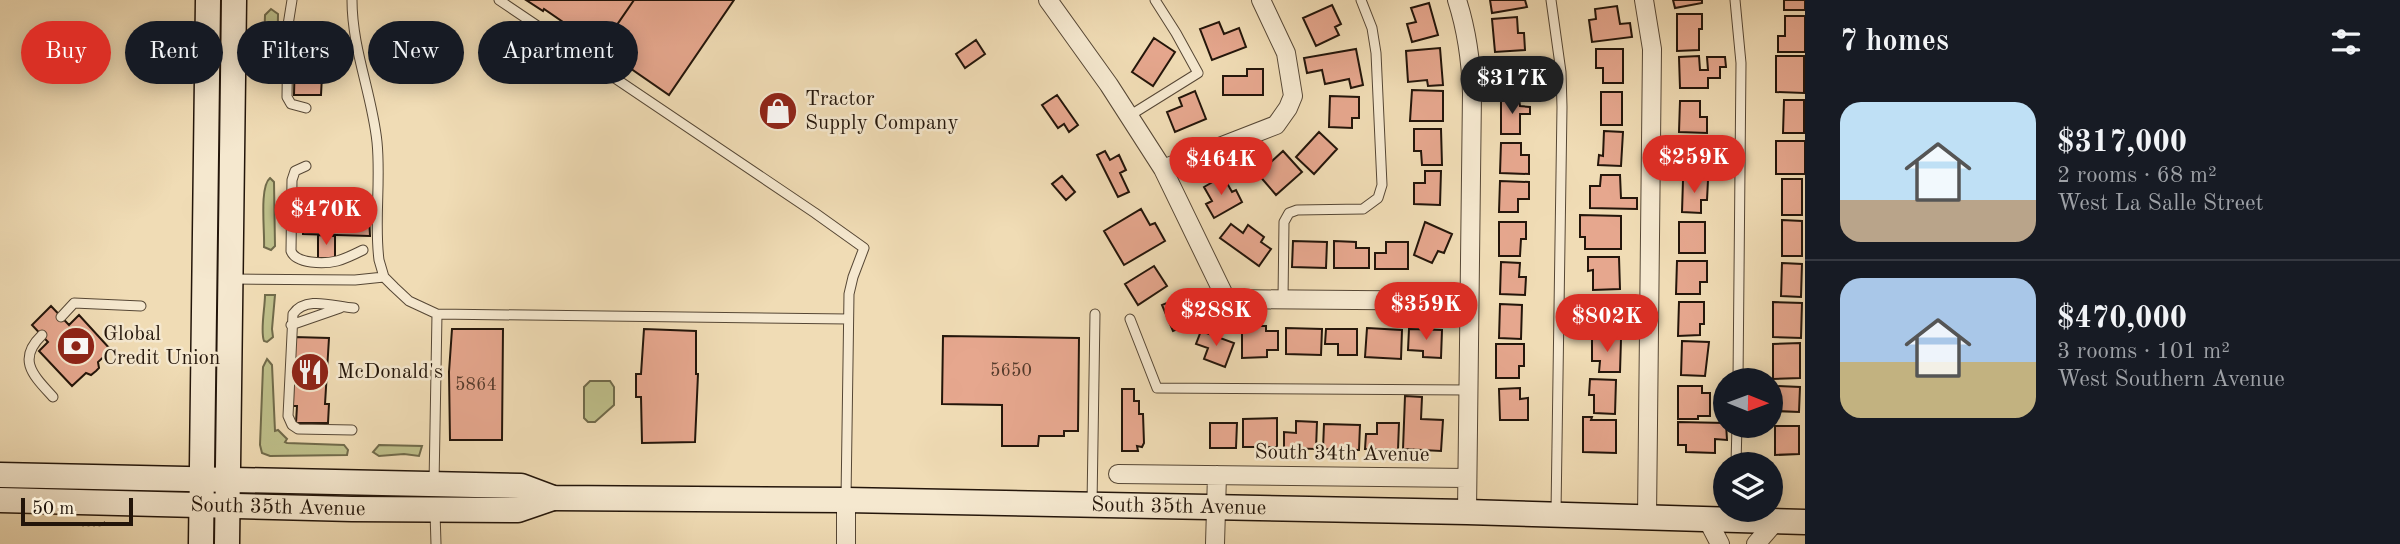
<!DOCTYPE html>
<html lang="en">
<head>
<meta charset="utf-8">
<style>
	body { margin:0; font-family:"Old Standard TT",serif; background:#20242c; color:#f1f3f6; height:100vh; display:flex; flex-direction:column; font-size:26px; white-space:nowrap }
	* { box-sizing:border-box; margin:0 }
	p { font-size:23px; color:#9ea1a6 }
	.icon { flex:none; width:38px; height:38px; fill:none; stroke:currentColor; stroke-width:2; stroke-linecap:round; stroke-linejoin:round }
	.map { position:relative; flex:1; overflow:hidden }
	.drawer { display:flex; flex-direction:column; background:#171b24; width:595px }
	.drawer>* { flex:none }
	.guide { position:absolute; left:21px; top:21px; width:665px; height:63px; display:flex; gap:14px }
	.needle { width:46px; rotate:91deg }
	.tools { position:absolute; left:1713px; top:368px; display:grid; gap:14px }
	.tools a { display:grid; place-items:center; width:70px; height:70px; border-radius:50%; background:#171b24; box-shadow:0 4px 18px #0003; font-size:35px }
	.scale { position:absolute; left:21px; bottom:18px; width:112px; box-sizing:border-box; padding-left:7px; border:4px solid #23150a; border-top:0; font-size:19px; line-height:24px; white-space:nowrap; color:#23150a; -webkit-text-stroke:5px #f5e8cf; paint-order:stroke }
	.price { position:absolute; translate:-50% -60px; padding:0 16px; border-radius:24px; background:#d93025; color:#fff; font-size:23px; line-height:46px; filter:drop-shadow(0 2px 4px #0008) }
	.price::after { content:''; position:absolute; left:50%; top:42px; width:21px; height:16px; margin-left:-10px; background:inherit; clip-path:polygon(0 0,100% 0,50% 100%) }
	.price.current { background:#222; color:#fff }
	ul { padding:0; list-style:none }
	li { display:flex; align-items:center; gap:21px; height:175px; padding:0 35px }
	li+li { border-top:2px solid #363941 }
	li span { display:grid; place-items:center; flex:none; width:196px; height:140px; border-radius:21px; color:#555 }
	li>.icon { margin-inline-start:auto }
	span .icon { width:84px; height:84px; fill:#fffc; stroke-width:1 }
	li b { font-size:30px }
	h2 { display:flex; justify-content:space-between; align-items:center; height:84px; padding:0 35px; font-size:30px }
	.pill { padding:0 24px; border-radius:32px; background:#171b24; box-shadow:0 4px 18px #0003; font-size:24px; line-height:63px }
	.pill.current { background:#d93025; color:#fff }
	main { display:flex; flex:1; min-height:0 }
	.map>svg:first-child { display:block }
</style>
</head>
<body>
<main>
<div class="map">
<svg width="1805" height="544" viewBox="0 0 1805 544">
	<rect width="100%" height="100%" fill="#f0dcb5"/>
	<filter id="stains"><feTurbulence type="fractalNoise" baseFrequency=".00286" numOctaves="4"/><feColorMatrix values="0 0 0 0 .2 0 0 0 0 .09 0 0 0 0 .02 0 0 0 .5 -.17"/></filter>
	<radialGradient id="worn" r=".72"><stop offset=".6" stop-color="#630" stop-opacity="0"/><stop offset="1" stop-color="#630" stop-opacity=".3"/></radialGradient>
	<path fill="#bebf8a" stroke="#706a4a" stroke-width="2" d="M271 9 278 14 277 75 272 79 264 75 267 59 264 47 265 15Z
		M270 178 274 182 275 246 271 250 264 247C265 232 259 187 270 178Z
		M265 295H275L272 329 273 337 267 342 264 341C260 331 265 308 265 295Z
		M267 359 272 365 275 431 278 430 287 439 285 442 287 443 344 445 348 450 347 455 270 456 262 453 260 445 263 367Z
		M590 381H610L614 387V405L595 422H588L584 418V387Z
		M379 445 422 446 419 456 404 454 379 456 373 452Z"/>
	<path fill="#e6a78e" stroke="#23150a" stroke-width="2" d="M526 0H634L601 48 544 9 543 11Z
		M634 0H734L669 95 601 48Z
		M1490 0H1525L1527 7 1492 13Z
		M1673 0H1702V3L1675 8Z
		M1784 0H1805V10H1784Z
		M1429 3 1438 35 1412 42 1407 24 1416 22 1411 8Z
		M1332 5 1341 24 1335 27 1339 35 1316 46 1303 18Z
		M1617 6 1620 24 1630 23 1632 37 1592 42 1589 20 1596 19 1595 9Z
		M1677 14H1702V29H1699V50L1677 51Z
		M1785 16H1805V52H1778V36H1785Z
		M1517 17 1518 33H1524L1525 50 1495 52 1492 19Z
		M1219 22 1224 34 1239 28 1246 47 1212 60 1200 29Z
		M1154 38 1175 52 1153 86 1132 72Z
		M976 40 985 54 965 68 956 54Z
		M1440 48 1443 85 1428 86 1427 80 1408 82 1406 51Z
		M1356 49 1363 85 1351 88 1349 79 1325 84 1322 70 1307 73 1304 58Z
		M1596 49H1623V83H1603V68H1596Z
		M295 55 323 56 321 95H294Z
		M1699 56 1700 70H1708L1707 57H1725L1726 67H1720V78H1708V88H1680L1679 57Z
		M1776 56H1804V93L1776 92Z
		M1500 61H1519V93H1501Z
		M1247 69H1263V95H1223V76H1247Z
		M1412 90 1443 91V121H1410Z
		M1195 91 1206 119 1175 132 1167 112 1182 106 1179 98Z
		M1601 92H1622V125H1601Z
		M1057 95 1078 125 1069 132 1064 124 1058 128 1042 105Z
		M1330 96 1359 97V118H1352V128L1329 127Z
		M1501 99H1519L1520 106 1530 107V114H1520V134H1501Z
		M1784 100H1804V133H1783Z
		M1680 101H1700V117H1707V133L1679 132Z
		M1414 129H1441L1442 165H1422L1421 151H1414Z
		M1604 131 1623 132 1621 166 1598 165 1599 155 1603 156Z
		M1319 132 1337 149 1314 174 1296 157Z
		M1681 139H1699V153H1708V172H1681Z
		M1776 141H1805V174H1776Z
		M1501 143H1521V155H1529V174L1500 173Z
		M1105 151 1110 160 1119 155 1126 170 1120 173 1129 192 1118 197 1097 155Z
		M1283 151 1302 172 1276 195 1258 174Z
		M1425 171H1441L1440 205 1414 204V183H1425Z
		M1601 175H1620L1621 198H1637V209L1590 208V186H1600Z
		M1062 176 1075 192 1066 200 1052 184Z
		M1223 176 1232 192 1236 190 1242 202 1214 218 1206 204 1212 201 1204 187Z
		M1782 179H1802V215H1782Z
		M1683 180H1708L1707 200H1701V213L1682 212Z
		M1500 181 1529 182V199H1518V212H1499Z
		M319 189H337V196L344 197V193L368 196 370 236 303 234V194H319Z
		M1141 209 1150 225 1155 223 1165 241 1124 265 1104 231Z
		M1580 215 1621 216V249H1585V237H1580Z
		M1782 220 1802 221V256H1782Z
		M1425 222 1452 234 1444 253 1438 251 1432 263 1414 255Z
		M1499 222H1526V239H1521L1520 256H1499Z
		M1679 222H1705V253H1679Z
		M1231 224 1243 233 1248 225 1264 237 1261 242 1271 249 1259 266 1220 238Z
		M318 235 335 236V258H318Z
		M1293 241 1327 242 1326 268 1292 267Z
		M1334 241 1356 242V248H1369V268H1334Z
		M1386 242H1408V269H1375V253H1386Z
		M1588 257H1619L1620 289 1593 290V270L1588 271Z
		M1677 261H1707V282H1700V294H1676Z
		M1501 262 1520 263 1519 277H1526L1525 295 1500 294Z
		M1782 263 1802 264 1801 297 1781 296Z
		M1154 266 1167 286 1138 305 1125 284Z
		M1181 297 1192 323 1173 331 1162 305Z
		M1592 298H1621L1619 332 1601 331 1602 325H1591Z
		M1679 302H1704V324H1700V335L1678 336Z
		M1773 302 1802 303 1801 338 1773 337Z
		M1500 304 1522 305 1521 339 1499 338Z
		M51 306 69 325 79 315 111 350 98 362 99 368 96 371 91 375 86 373 72 386 39 351 48 342 32 325Z
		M1242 326H1266V331H1278V350H1267V357L1242 358Z
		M1286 328 1322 329 1321 355 1286 354Z
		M1367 328 1402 330 1401 359 1365 357Z
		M452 329H503L502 440H450L449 372Z
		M644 329 696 331V374H698L695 442 642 443 641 397H636V374H641Z
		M1326 329H1357V355H1338V344H1325Z
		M1409 329 1442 330 1441 358 1423 357V351L1408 350Z
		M1201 331 1234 343 1225 367 1204 359 1208 348 1196 344Z
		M943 336 1079 338 1078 431H1064V436H1039L1038 446H1002V405L942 404Z
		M294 337 329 338 325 404H329L328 423H296L297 406H293Z
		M1592 339H1621L1620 372H1599L1600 361H1592Z
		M1682 341 1709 342 1705 376 1681 375Z
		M1800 343V378L1773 379V344Z
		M1496 344H1524V366H1519V378H1496Z
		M1590 379 1616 380 1615 414 1594 413V395H1589Z
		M1678 386H1702V393H1710V416H1698V419H1678Z
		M1776 386 1800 387 1799 412 1775 411Z
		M1520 388V399L1528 398V420H1500L1499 389Z
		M1122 389H1134V401H1139V414H1143L1144 443 1142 447 1137 446 1138 451H1122Z
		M1405 396 1422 397 1421 419 1443 420 1441 451 1403 449Z
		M1583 417H1592L1591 420H1616V453L1583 452Z
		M1277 418V447H1243V419Z
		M1296 421 1317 422 1316 449 1284 448V432L1296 433Z
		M1678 422 1726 423 1727 440 1715 439V453L1686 452V445H1678Z
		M1210 423H1237L1236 448H1210Z
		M1377 423H1399L1398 450 1365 449 1366 434H1377Z
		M1324 424 1360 425 1359 450 1323 449Z
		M1775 426H1799V454L1775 455Z"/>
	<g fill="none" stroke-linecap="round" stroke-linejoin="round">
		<g stroke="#564735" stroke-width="11">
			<path id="service" d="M292 0 288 25 287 97 291 104 306 108
				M352 0C352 49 372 94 377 142 381 182 374 222 379 260L384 277 394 287 409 301 437 314 848 319
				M499 0 815 213 864 248 853 277 849 294 846 498
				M1551 0 1561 72 1562 107 1556 512
				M1735 0 1741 63 1738 380
				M1129 116 1198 73 1176 33 1155 0
				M306 166 295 171 292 180 291 251C296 264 324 264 337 261 345 259 355 254 363 250
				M232 279 355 280 384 277
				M1283 299 1284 222 1289 213 1297 210 1363 209 1378 198 1382 185 1376 53 1372 28 1361 0
				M61 317 74 303 141 306
				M1130 319 1157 388 1467 390
				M291 325 340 308
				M42 335C16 360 34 376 53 397
				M352 430 298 429 292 425 288 416 293 314C306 295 335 307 354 308
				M1736 464 1737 425
				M434 484 437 314
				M1092 504 1095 314
				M435 512 436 544"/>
		</g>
		<g stroke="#564735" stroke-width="20">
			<path id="minor" d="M1048 0 1109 85 1163 169 1226 299 1468 301
				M1457 0C1467 31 1471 61 1472 93L1467 512
				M1644 0 1652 49 1647 518
				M1163 169 1276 125 1288 108 1293 96 1286 53 1261 0
				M1118 474 1467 478
				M1707 519 1720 544
				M846 544V500
				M1215 544 1217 475
				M1756 544 1775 522"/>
		</g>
		<g stroke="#23150a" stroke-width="27">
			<g id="secondary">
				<path id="s1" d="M0 475 521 486 553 498 846 500 1467 512 1805 522"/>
				<path id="s2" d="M0 500 352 509 518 510 553 498"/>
				<path d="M201 544 208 0"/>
				<path d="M227 544 234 0"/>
			</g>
		</g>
		<path stroke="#23150a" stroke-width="2.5" stroke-dasharray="2 3.5" stroke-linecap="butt" d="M82 525H101L106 522"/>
		<use href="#service" stroke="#f5e8cf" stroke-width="9"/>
		<use href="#minor" stroke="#f5e8cf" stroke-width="18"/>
		<use href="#secondary" stroke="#f5e8cf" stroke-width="24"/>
	</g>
	<defs>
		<g id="shop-disc" transform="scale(2.0125)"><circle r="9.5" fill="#8f2418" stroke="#f5e8cf"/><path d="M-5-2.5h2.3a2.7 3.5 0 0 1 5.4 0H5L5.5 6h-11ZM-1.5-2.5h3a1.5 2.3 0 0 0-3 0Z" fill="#fff"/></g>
		<g id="bank-disc" transform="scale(2.0125)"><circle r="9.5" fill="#8f2418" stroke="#f5e8cf"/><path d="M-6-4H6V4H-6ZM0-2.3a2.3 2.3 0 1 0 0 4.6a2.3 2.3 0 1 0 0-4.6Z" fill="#fff"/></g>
		<g id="restaurant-disc" transform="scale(2.0125)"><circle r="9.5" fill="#8f2418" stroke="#f5e8cf"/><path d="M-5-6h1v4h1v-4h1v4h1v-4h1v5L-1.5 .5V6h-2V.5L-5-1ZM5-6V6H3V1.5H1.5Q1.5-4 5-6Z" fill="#fff"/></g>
	</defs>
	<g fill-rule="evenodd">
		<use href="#shop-disc" x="778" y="111"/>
		<use href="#bank-disc" x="76" y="346"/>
		<use href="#restaurant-disc" x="310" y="372"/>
	</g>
	<g text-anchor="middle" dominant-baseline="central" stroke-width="5" stroke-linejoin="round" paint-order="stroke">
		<g font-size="18" fill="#543a2b">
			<text x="1011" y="371">5650</text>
			<text x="476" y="385">5864</text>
		</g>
		<g font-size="21" fill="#23150a" stroke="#f5e8cf" text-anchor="start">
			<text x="805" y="99">Tractor<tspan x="805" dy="24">Supply Company</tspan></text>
			<text x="103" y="334">Global<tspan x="103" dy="24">Credit Union</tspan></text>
			<text x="337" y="372">McDonald's</text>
		</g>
		<g font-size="21" fill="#23150a" stroke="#f5e8cf">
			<text transform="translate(1342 454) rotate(1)">South 34th Avenue</text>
			<text stroke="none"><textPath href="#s2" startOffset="278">South 35th Avenue</textPath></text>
			<text stroke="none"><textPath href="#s1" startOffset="1181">South 35th Avenue</textPath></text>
		</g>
	</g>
	<rect width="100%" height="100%" filter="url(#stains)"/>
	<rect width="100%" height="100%" fill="url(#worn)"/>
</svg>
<div class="tools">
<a><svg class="needle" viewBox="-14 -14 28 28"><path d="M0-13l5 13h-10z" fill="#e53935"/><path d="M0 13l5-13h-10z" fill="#9ea1a6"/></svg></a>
<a><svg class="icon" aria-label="layers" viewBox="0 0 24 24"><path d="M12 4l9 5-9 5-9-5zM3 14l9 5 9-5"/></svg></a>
</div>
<div class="scale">50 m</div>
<b class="price current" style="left:1512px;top:116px">$317K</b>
<b class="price" style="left:1694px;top:195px">$259K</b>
<b class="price" style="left:1221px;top:197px">$464K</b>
<b class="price" style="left:326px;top:247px">$470K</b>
<b class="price" style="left:1426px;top:342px">$359K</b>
<b class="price" style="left:1216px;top:348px">$288K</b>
<b class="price" style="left:1607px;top:354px">$802K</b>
<div class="guide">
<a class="pill current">Buy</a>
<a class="pill">Rent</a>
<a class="pill">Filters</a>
<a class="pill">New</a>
<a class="pill">Apartment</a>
</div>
</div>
<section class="drawer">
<h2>7 homes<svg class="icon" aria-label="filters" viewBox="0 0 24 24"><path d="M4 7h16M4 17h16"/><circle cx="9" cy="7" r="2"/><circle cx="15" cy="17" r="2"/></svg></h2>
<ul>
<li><span style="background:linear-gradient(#bfe0f5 70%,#b9a48a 0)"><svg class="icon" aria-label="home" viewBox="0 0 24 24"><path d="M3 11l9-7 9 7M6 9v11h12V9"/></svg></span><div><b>$317,000</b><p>2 rooms · 68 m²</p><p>West La Salle Street</p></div></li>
<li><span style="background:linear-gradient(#a9c7e8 60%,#c2b280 0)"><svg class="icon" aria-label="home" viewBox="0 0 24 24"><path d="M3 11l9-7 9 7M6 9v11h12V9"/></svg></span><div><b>$470,000</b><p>3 rooms · 101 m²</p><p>West Southern Avenue</p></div></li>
</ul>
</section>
</main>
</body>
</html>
